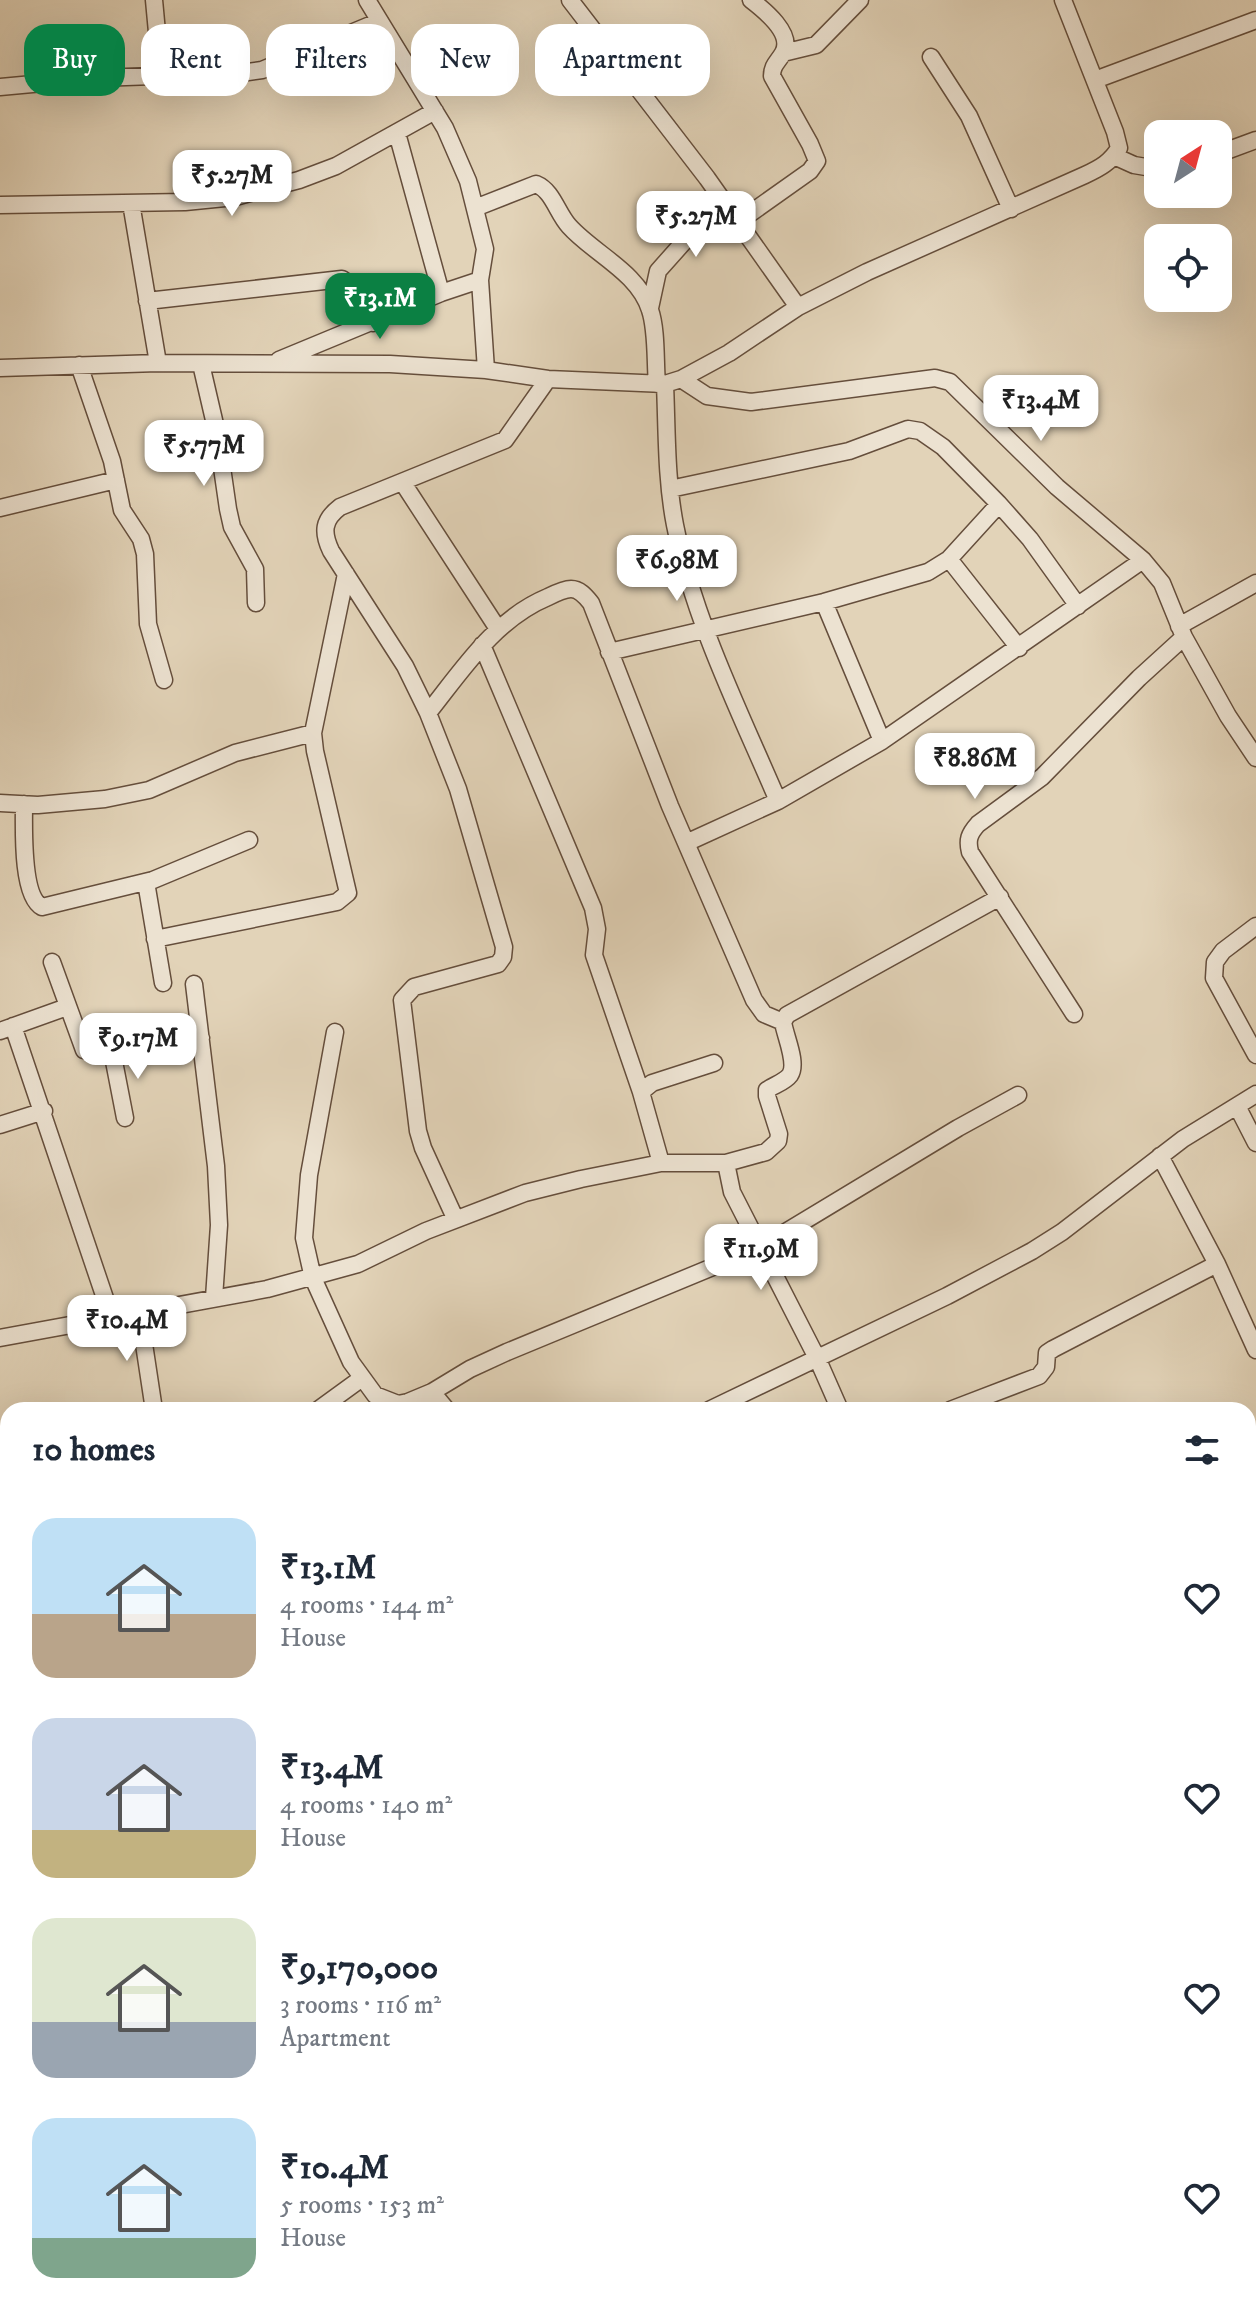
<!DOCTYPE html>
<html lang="en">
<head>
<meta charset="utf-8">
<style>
	body { margin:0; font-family:"IM FELL DW Pica",serif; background:#f2f2f3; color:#1f2937; height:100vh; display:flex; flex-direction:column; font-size:30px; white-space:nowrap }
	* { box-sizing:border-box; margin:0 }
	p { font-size:26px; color:#747a83 }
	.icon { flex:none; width:44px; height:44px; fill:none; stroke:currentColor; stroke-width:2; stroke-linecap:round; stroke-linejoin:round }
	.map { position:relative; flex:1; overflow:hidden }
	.sheet { position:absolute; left:0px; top:1402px; width:1256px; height:912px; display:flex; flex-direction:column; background:#fff; border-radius:24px 24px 0 0; box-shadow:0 8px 32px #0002 }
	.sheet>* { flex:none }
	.hud { position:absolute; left:24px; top:24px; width:800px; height:72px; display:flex; gap:16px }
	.needle { width:52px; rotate:36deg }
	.fabs { position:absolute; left:1144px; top:120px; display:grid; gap:16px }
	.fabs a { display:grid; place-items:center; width:88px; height:88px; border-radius:16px; background:#fff; box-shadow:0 8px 32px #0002; font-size:40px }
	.price { position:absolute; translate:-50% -68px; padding:0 18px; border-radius:16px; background:#fff; color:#222; font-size:26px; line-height:52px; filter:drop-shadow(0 2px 4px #0008) }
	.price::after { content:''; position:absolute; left:50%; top:48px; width:24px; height:18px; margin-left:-12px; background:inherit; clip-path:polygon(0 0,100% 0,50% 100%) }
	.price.active { background:#0b8043; color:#fff }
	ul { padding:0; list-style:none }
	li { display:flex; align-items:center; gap:24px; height:200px; padding:0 32px }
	li span { display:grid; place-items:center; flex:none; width:224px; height:160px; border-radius:24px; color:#555 }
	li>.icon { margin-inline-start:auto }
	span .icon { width:96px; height:96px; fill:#fffc; stroke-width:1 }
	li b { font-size:34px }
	h2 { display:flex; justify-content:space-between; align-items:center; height:96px; padding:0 32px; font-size:34px }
	.tag { padding:0 28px; border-radius:24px; background:#fff; box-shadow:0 8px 32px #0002; font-size:28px; line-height:72px }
	.tag.active { background:#0b8043; color:#fff }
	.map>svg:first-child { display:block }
</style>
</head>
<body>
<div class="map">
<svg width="1256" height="2314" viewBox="0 0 1256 2314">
	<rect width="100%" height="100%" fill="#e2d3b8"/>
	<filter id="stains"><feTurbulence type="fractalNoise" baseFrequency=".0025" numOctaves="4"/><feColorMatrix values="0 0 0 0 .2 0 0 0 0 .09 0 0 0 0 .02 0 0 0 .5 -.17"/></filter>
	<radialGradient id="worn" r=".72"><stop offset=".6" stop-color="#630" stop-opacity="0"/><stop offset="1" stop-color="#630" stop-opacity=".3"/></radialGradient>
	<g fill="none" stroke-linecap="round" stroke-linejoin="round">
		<g stroke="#654e3c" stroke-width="11">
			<path id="service" d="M536 2306 542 2314
				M635 2306 641 2314"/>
		</g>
		<g stroke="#654e3c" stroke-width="19">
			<path id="minor" d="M154 0 161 75
				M367 0 445 128 468 181 485 249 480 280 486 370
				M570 0 707 178 798 307
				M783 53 816 45 860 0
				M931 57 969 116 1011 209
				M1095 80 1256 20
				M0 87 97 78 241 73 262 70 380 21
				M397 133 441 293
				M1218 154 1256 140
				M1114 156 1134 165 1158 169
				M131 203 158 363
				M0 205 185 202 235 197 299 180 336 166 435 111
				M475 208 536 184C553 191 557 213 569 226 594 254 638 272 650 310 657 330 655 362 657 384
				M738 222 810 171 817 161 810 144 772 76C772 65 778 62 783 53 794 34 764 10 751 0
				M147 301 342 279 361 293 373 323
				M650 308 658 271 722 199
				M279 360 441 293 480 280
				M201 364 217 433 228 509 232 527 255 569 256 603
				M79 365 112 461 122 510 141 539 145 554 148 624 164 680
				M0 368 158 363 390 364 486 370 548 379 665 384 681 379 729 353 798 307 867 272 1085 175C1100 168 1111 162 1119 148L1115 132 1063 0
				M681 379 707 396 751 402 935 378 950 382 1057 487 1143 560 1162 583 1184 637 1228 716 1256 758
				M665 384C667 431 666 479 675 525 694 621 740 712 778 801
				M403 483 498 629
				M670 489 849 451 908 429 920 431 943 447 999 504 1030 539 1078 606
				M0 508 116 480
				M949 559 1019 648
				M824 602 882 741
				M1179 626 1256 583
				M482 645 593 908 597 929 594 955 641 1092
				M609 652 824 602 928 572 949 559 999 504
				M428 713C463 669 495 619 548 597 554 594 564 589 571 589 580 589 586 597 591 603L670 806 754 1000 764 1014 783 1022
				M0 803 38 805 105 799 149 790 235 753 313 733
				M24 804C24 826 21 896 42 907L153 880 249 840
				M686 843 778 801 882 741 1143 560
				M146 882 163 983
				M1256 926 1223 951 1215 962 1214 978 1256 1055
				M155 939 337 902 348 893 315 751 313 733 346 574
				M52 962 84 1050 97 1053 201 1038
				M194 984 216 1166 219 1225 214 1298
				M1074 1014 970 852C967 840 969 834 978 824L1042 777 1139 678 1184 637
				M13 1026 111 1316
				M0 1031 67 1007
				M335 1032 309 1175 304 1238 313 1278 351 1362 375 1395 398 1404 408 1402 432 1392 470 1369 507 1352 761 1247 958 1128 1018 1095
				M112 1051 125 1118
				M1237 1106 1256 1143
				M0 1125 44 1111
				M1160 1156 1217 1264 1256 1350
				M661 1163 641 1092 652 1083 714 1063
				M726 1163 732 1192 818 1360 840 1410
				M455 1218 423 1148 418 1131 402 1000 414 987 498 964 503 957 504 947 458 789 428 713 405 666 331 551C322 532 323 520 340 507L505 440 548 379
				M139 1311 154 1410
				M0 1338 267 1289 358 1264 426 1231 525 1193 581 1179 661 1163H726L766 1152 778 1141 779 1134 767 1096V1090C774 1085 785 1082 790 1075 798 1063 785 1036 783 1022L787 1015 1000 897
				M432 1392 447 1410
				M318 1410 362 1378
				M709 1410 947 1296 1032 1251 1062 1232 1183 1139 1256 1094
				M950 1410 1039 1376 1046 1367 1047 1353 1053 1349 1217 1264
				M1248 1523 1256 1520
				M0 1590 1 1578
				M0 1602 8 1654
				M1248 1650 1256 1675
				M0 1697 8 1694
				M1248 1833 1256 1826
				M0 2236 8 2233
				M700 2306 705 2314
				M26 2314 46 2306
				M424 2314V2306"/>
		</g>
		<g stroke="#654e3c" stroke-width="23">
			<path id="tertiary" d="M1248 2007 1256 1998
				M983 2314 989 2306"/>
		</g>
		<g stroke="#3b2213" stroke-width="31">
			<path id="trunk" d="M0 2155 8 2167
				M0 2191 8 2203
				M76 2306 82 2314
				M102 2306 107 2314"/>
		</g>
		<use href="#service" stroke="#ece2d1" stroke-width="8"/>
		<use href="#minor" stroke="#ece2d1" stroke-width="16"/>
		<use href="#tertiary" stroke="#ece2d1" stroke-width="20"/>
		<use href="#trunk" stroke="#e1ba7c" stroke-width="28"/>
	</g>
	<rect width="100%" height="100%" filter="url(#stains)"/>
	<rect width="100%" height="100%" fill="url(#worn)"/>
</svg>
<div class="fabs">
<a><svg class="needle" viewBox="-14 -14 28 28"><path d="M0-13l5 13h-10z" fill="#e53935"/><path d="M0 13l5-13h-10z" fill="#747a83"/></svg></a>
<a><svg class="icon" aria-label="locate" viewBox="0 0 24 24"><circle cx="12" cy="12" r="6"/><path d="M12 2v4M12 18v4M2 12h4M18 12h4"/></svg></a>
</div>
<b class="price" style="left:232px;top:218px">₹5.27M</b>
<b class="price" style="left:696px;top:259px">₹5.27M</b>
<b class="price active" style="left:380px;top:341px">₹13.1M</b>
<b class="price" style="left:1041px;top:443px">₹13.4M</b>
<b class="price" style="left:204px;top:488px">₹5.77M</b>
<b class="price" style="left:677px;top:603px">₹6.98M</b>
<b class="price" style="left:975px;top:801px">₹8.86M</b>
<b class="price" style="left:138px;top:1081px">₹9.17M</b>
<b class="price" style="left:761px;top:1292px">₹11.9M</b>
<b class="price" style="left:127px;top:1363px">₹10.4M</b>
<div class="hud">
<a class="tag active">Buy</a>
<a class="tag">Rent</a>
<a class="tag">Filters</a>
<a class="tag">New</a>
<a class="tag">Apartment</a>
</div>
<section class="sheet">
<h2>10 homes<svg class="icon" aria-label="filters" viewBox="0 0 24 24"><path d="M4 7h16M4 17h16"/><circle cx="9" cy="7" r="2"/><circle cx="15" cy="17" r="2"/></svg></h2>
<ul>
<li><span style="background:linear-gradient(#bfe0f5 60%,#b9a48a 0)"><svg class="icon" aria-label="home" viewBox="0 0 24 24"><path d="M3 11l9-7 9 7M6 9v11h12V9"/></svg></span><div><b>₹13.1M</b><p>4 rooms · 144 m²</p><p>House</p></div><svg class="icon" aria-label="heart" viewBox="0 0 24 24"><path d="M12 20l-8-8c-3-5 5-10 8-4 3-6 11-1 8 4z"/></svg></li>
<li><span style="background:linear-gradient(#c9d6e8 70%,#c2b280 0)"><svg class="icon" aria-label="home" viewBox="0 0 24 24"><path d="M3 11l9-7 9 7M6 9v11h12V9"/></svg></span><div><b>₹13.4M</b><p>4 rooms · 140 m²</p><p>House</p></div><svg class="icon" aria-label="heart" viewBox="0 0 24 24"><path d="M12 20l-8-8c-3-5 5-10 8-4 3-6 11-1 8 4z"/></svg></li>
<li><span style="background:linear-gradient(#dfe7d0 65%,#9aa5b1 0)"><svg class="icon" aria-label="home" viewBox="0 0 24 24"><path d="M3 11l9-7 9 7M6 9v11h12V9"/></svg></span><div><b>₹9,170,000</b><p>3 rooms · 116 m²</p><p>Apartment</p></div><svg class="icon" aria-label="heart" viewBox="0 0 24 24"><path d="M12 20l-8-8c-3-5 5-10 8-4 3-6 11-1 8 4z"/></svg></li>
<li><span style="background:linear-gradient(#bfe0f5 75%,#7fa58c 0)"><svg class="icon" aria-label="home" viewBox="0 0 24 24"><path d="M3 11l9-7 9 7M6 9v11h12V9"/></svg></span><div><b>₹10.4M</b><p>5 rooms · 153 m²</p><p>House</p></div><svg class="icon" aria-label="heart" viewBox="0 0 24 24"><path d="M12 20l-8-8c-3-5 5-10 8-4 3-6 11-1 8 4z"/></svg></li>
</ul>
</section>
</div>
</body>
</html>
